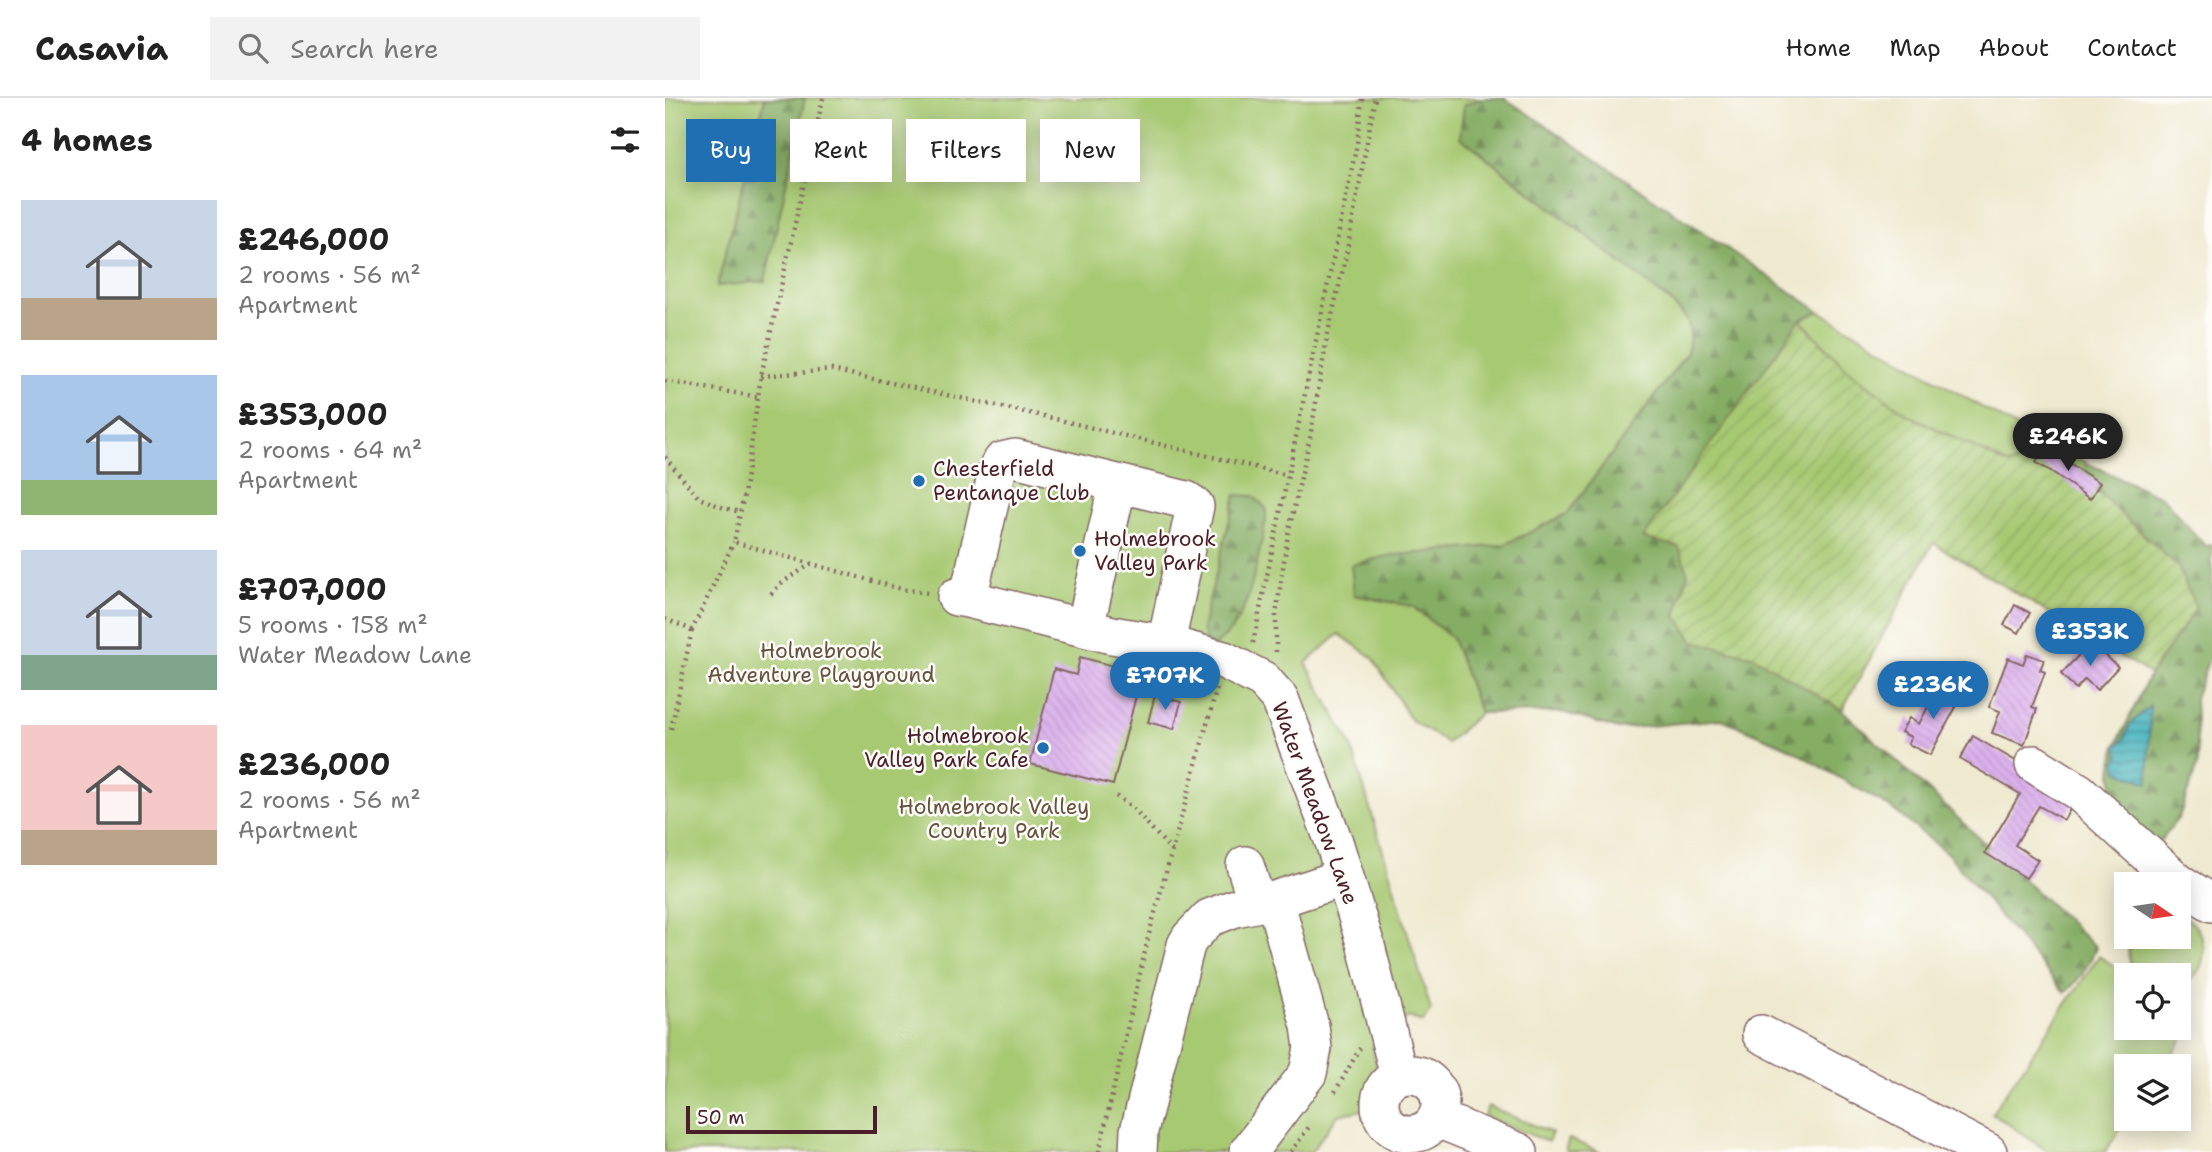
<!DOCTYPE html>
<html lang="en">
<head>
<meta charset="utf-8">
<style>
	body { margin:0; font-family:"Shantell Sans",sans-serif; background:#f2f2f2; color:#222; height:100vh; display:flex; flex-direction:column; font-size:26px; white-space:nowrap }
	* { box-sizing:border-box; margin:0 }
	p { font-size:23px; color:#767676 }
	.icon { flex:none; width:38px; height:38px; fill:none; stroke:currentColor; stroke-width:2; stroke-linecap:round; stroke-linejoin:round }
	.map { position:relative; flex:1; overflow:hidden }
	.sheet { display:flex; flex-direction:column; background:#fff; width:665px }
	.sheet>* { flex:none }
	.hud { position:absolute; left:21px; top:21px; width:665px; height:63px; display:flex; gap:14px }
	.needle { width:46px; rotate:103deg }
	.buttons { position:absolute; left:1449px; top:774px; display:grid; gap:14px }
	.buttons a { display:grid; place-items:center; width:77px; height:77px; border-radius:0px; background:#fff; box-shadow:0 4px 18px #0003; font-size:35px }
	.scale { position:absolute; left:21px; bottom:18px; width:191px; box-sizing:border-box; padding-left:7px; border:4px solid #4a1f2b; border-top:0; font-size:19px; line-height:24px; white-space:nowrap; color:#4a1f2b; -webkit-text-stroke:5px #fdfcf7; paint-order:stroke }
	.price { position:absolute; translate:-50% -60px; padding:0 16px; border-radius:24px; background:#1f6fb2; color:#fff; font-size:23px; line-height:46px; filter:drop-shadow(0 2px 4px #0008) }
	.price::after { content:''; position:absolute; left:50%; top:42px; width:21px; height:16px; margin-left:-10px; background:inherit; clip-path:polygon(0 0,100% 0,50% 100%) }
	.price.active { background:#222; color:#fff }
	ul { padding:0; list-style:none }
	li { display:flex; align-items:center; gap:21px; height:175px; padding:0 21px }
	li span { display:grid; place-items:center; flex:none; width:196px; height:140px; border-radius:0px; color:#555 }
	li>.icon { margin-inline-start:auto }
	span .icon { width:84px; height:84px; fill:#fffc; stroke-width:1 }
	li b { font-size:30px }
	h2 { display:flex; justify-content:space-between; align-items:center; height:84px; padding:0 21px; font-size:30px }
	.tag { padding:0 24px; border-radius:0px; background:#fff; box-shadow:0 4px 18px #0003; font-size:24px; line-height:63px }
	.tag.active { background:#1f6fb2; color:#fff }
	header { display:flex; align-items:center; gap:42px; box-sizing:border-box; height:98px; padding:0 35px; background:#fff; border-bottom:2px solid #e0e0e0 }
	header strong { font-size:33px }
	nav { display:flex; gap:38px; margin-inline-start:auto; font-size:24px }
	.search { width:490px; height:63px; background:#f2f2f2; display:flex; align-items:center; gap:18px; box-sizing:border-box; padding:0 24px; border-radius:0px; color:#767676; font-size:26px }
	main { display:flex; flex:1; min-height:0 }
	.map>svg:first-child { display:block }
</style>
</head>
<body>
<header>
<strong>Casavia</strong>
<div class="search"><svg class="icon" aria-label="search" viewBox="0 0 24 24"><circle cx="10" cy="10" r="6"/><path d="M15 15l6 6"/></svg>Search here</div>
<nav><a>Home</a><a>Map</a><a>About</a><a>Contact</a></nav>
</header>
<main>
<section class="sheet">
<h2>4 homes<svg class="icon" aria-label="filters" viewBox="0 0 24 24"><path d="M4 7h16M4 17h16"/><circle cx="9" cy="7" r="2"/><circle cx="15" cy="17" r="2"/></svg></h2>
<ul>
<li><span style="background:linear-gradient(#c9d6e8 70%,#b9a48a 0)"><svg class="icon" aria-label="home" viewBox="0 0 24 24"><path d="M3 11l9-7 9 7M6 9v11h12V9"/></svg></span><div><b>£246,000</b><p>2 rooms · 56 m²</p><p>Apartment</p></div></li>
<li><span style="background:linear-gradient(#a9c7e8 75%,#8fb573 0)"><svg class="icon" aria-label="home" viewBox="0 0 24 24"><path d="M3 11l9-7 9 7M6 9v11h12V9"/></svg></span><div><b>£353,000</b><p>2 rooms · 64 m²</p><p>Apartment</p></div></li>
<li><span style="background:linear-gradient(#c9d6e8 75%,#7fa58c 0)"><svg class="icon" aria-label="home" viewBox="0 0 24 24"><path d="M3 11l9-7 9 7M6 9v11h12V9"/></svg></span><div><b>£707,000</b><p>5 rooms · 158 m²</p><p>Water Meadow Lane</p></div></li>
<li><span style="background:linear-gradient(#f6c9c9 75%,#b9a48a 0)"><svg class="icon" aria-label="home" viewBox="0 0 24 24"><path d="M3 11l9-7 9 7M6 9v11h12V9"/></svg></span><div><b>£236,000</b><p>2 rooms · 56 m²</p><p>Apartment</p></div></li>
</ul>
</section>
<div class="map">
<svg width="1547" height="1054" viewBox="0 0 1547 1054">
	<defs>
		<pattern id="forest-firs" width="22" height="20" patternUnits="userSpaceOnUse" patternTransform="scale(1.75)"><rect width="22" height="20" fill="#85ad64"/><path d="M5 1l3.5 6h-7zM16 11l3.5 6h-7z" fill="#6f8c53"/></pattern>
		<pattern id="garden-furrows" width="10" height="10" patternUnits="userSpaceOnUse" patternTransform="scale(1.75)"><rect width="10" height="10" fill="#a7c972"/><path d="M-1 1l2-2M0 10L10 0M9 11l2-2" fill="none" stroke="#91ac63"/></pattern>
		<pattern id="water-rules" width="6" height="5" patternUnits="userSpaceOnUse" patternTransform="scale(1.75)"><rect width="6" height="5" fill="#43b2bc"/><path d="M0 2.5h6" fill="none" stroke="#3a9099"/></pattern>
		<pattern id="building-back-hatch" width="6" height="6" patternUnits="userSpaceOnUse" patternTransform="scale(1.75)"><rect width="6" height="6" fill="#dbb1ec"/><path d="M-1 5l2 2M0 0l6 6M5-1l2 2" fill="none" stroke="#bd98cb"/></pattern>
	</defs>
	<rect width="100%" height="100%" fill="#fdfcf7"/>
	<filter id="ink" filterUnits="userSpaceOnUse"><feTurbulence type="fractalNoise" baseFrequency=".0143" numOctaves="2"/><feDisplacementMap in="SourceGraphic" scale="14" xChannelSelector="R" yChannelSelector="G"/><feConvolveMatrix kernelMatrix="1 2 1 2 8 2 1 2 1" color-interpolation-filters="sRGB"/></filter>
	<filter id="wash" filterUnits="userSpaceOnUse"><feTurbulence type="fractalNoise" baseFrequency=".00686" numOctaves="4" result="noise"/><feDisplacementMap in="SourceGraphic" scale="28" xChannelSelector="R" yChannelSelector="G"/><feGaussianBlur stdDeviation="1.57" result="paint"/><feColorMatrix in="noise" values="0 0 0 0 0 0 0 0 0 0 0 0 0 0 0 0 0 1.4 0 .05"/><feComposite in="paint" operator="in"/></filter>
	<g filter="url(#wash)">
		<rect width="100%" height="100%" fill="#efe9cf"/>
		<path fill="#a7c972" stroke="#78744e" stroke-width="2" d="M0 0H818L799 7 1022 220 1026 238 1022 255 902 416 839 447 722 458 689 497 747 508 787 540 815 615 782 645 746 622 708 560 674 536 641 565 686 647 766 912 758 924 743 919 707 948 713 977 706 984 698 1012 673 1017 646 1054H0Z
			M1154 213 1374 343 1367 360 1344 367 1243 317 1185 274 1135 222Z
			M1514 815C1547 832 1547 874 1514 890V877H1471C1463 865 1461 852 1466 838H1514Z
			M1434 858 1462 877 1461 929H1514V911L1531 922 1499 968H1461V1020H1463L1440 1054H1384L1327 1015Z
			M823 1008 887 1035 883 1044 819 1018Z
			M904 1041 935 1054H904L900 1052Z"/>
		<path fill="url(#forest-firs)" stroke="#686648" stroke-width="2" d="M100 0H140L100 183 52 188Z
			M818 0H839L879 26 1154 213 1135 222 979 440 1014 448 1023 475 1011 518 1029 543 1088 558 1177 612 1431 849C1424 868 1415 882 1400 895L1283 756 1226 710 1120 648 1057 621 953 631 897 614 815 615 787 540 747 508 689 497 686 467 722 458 839 447 902 416 1022 255C1029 226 1024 222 1005 203L795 39 799 7Z
			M1422 365 1498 400 1540 448 1547 447V552L1530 601 1533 665 1514 719 1493 746 1450 722 1447 675 1450 650 1485 576 1531 510 1416 377Z
			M571 397 588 398 601 410V422C592 461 586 526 548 548L541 544 537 530Z"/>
		<path fill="url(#garden-furrows)" stroke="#78744e" stroke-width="2" d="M1135 222 1185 274 1243 317 1344 367 1367 360 1374 343 1422 365 1416 378 1513 469 1531 510 1485 576 1268 445 1177 612 1088 558 1029 543 1011 518 1023 476 1014 449 978 440Z"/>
		<path fill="url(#water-rules)" stroke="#466874" stroke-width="2" d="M1485 608 1483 685 1453 673 1451 663 1455 657 1452 648 1459 641 1465 626Z"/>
		<g id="blocks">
			<path fill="url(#building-back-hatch)" d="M1377 351 1395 359 1435 385 1425 401 1386 373 1371 365Z
				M1350 507 1365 515 1354 535 1339 527Z
				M1426 544 1453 569 1432 592 1420 581 1411 591 1396 576Z
				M1362 556 1379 562 1375 572 1380 574 1367 609 1372 611 1359 647 1327 635 1335 613 1324 609 1343 560 1358 566Z
				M415 559 460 571 454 590 472 594 448 687 365 666 389 571 411 577Z
				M1275 586 1297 598 1265 657 1243 646 1246 639 1236 634 1244 620 1254 626Z
				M490 597 516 604 509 631 483 624Z
				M1308 638 1412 699 1399 722 1374 708 1350 747 1373 762 1361 780 1320 755 1355 696 1295 661Z"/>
		</g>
	</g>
	<g filter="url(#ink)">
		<use href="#blocks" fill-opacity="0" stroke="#846664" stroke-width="2"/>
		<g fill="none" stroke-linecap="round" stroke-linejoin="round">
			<g stroke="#846664" stroke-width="40">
				<path id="minor" d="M291 499 303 501 447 537 501 546 559 562 598 582 615 601 669 744 701 848 734 978
					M303 501 333 369 337 363 350 360 521 402 530 408 501 546
					M420 530 453 385
					M1369 666 1414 694 1513 784 1547 805
					M580 767 592 805
					M1096 936 1323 1054
					M715 1006a30 30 0 1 1 60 0a30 30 0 1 1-60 0Z
					M773 1021 854 1054
					M473 1054 474 1033 521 847 525 840 544 820 570 810 610 802 680 779
					M583 1054 643 975 648 950 645 928 610 802"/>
			</g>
			<path stroke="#846664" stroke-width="4.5" stroke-dasharray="2 5" stroke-linecap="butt" d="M158 0 96 278 79 397 69 444 236 491 263 495
				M96 278 167 272 378 318 622 377
				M0 283 94 299
				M0 359 34 400 59 410 75 414
				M106 496 118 484 146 466
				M0 521 27 532 69 444
				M588 545 692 46 697 0
				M611 554V517L623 436 645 340 663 234 681 158 710 0
				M6 631 27 532
				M451 698 468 710 507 753
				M670 994 695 950
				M434 1054 484 836 552 590
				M626 1054 646 1026"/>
			<use href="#minor" stroke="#fff" stroke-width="37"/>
		</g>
	</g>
	<g fill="#1f6fb2" stroke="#fdfcf7" stroke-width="2.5">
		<circle cx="254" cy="383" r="7"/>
		<circle cx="415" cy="453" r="7"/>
		<circle cx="378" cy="650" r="7"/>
	</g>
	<g text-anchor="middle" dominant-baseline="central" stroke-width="5" stroke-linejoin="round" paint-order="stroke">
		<g font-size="21" fill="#4a1f2b" stroke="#fdfcf7" text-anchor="start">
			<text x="268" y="371">Chesterfield<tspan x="268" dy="24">Pentanque Club</tspan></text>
			<text x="429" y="441">Holmebrook<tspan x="429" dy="24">Valley Park</tspan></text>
			<text x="364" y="638" text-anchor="end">Holmebrook<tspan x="364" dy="24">Valley Park Cafe</tspan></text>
		</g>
		<g font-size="21" fill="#665240" stroke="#fdfcf7">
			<text x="156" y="553">Holmebrook<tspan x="156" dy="24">Adventure Playground</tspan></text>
			<text x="329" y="709">Holmebrook Valley<tspan x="329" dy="24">Country Park</tspan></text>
		</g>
		<g font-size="21" fill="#4a1f2b" stroke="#fdfcf7">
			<text transform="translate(650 705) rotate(70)">Water Meadow Lane</text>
		</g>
	</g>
</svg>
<div class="buttons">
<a><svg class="needle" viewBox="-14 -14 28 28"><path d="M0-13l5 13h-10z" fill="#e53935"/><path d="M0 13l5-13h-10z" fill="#767676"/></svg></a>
<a><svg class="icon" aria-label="locate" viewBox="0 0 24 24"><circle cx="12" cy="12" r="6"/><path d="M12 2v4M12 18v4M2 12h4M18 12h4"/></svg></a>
<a><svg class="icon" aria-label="layers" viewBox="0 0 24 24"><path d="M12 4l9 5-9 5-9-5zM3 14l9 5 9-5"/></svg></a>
</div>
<div class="scale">50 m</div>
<b class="price active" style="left:1403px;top:375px">£246K</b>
<b class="price" style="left:1425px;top:570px">£353K</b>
<b class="price" style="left:500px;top:614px">£707K</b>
<b class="price" style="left:1268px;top:623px">£236K</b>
<div class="hud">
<a class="tag active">Buy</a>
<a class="tag">Rent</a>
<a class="tag">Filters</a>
<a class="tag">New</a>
</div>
</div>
</main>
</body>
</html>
